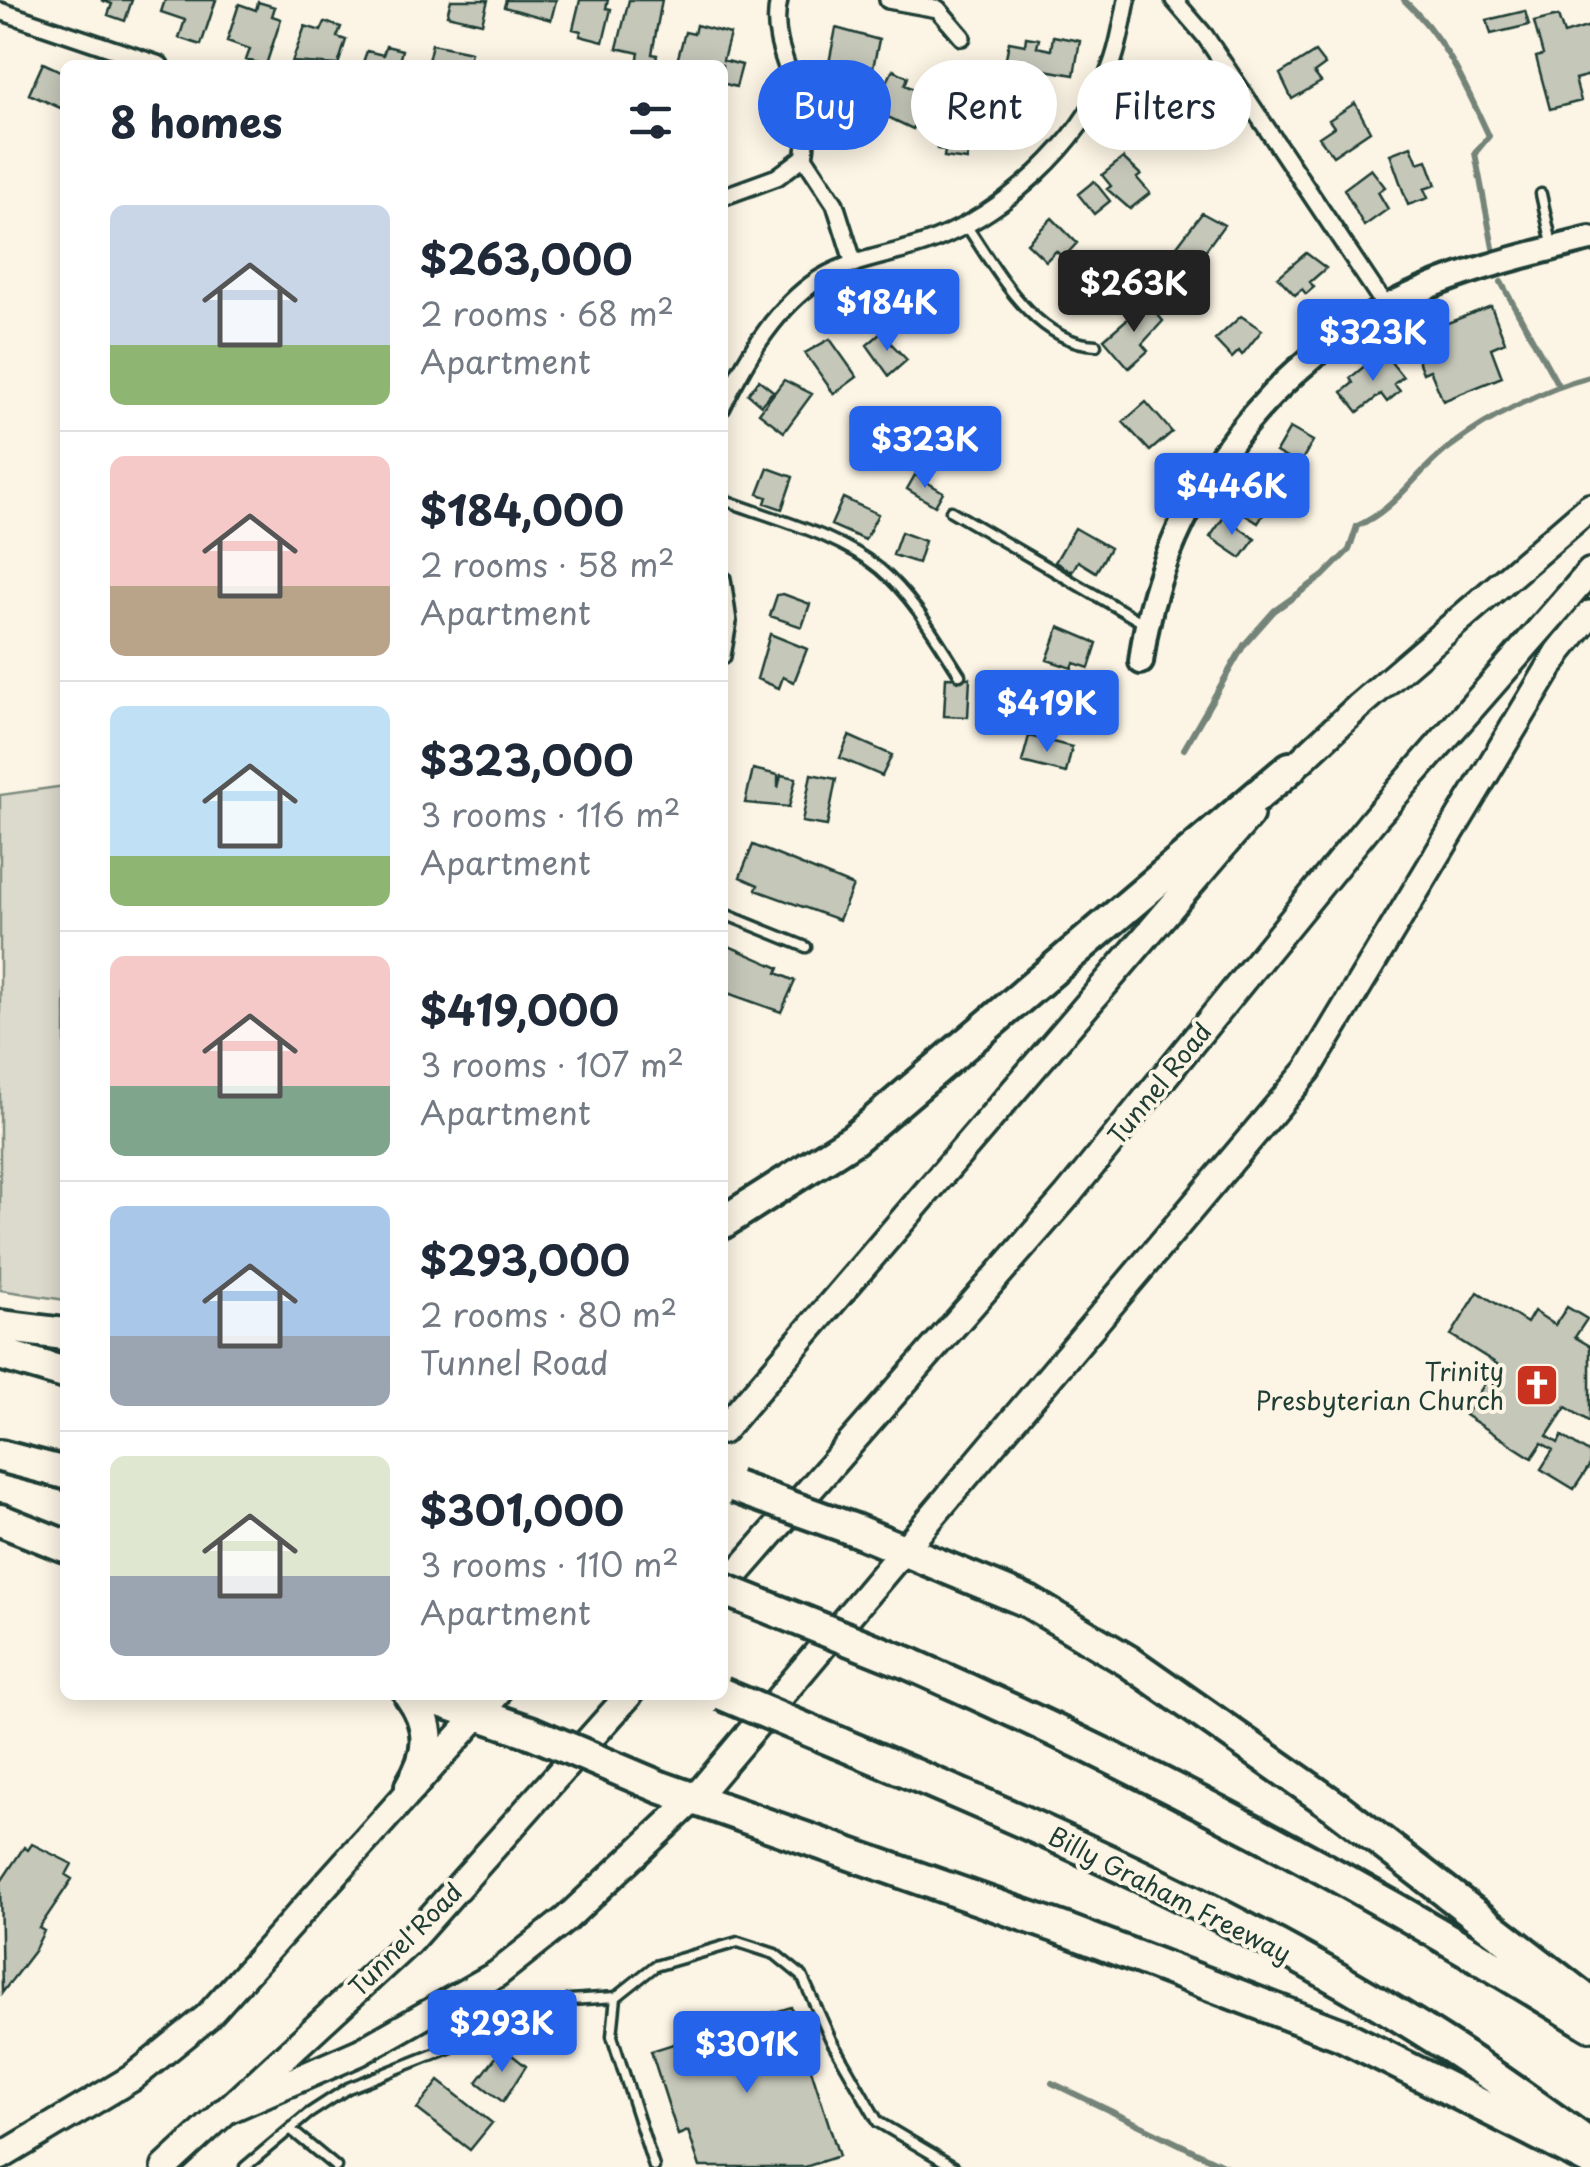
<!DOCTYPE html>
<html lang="en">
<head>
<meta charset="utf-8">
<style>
	body { margin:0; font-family:"Playpen Sans",sans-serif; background:#f6f6f7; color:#1f2937; height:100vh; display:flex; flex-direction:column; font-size:38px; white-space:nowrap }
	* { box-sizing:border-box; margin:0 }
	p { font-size:32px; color:#747a83 }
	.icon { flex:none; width:55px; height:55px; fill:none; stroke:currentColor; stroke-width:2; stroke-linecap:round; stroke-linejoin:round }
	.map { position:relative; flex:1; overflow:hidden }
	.panel { position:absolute; left:60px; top:60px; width:668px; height:1640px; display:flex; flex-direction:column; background:#fff; border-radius:15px; box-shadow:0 5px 25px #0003 }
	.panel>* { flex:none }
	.banner { position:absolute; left:758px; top:60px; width:682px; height:90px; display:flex; gap:20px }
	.price { position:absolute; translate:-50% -85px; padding:0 22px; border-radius:10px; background:#2563eb; color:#fff; font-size:32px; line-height:65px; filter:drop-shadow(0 2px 5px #0008) }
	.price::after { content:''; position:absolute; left:50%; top:60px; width:30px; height:22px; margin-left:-15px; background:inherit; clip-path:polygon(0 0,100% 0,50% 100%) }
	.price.active { background:#222; color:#fff }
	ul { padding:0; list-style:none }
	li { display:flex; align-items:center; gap:30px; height:250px; padding:0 50px }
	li+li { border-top:2px solid #e0e1e3 }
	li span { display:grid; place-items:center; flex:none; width:280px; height:200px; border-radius:15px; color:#555 }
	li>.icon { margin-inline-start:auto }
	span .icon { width:120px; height:120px; fill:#fffc; stroke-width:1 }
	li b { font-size:42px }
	h2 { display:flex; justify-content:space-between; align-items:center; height:120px; padding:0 50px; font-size:42px }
	.chip { padding:0 35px; border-radius:45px; background:#fff; box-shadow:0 5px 25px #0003; font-size:35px; line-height:90px }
	.chip.active { background:#2563eb; color:#fff }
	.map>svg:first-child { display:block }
</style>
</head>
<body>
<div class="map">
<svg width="1590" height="2167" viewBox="0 0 1590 2167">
	<rect width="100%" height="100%" fill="#fcf5e5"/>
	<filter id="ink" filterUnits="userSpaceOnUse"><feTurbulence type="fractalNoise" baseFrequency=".01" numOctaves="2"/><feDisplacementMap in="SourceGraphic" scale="20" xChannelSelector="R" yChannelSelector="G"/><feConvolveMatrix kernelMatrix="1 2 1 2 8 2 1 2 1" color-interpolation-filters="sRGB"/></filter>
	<g filter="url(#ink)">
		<path fill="#dcdacc" stroke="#7e8c80" stroke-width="2.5" d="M65 786V1300L0 1290V795Z"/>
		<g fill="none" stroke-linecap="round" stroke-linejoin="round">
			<path stroke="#758479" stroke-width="6" d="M1404 0C1446 39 1465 85 1489 136L1475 153 1493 248
				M1501 282 1558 385
				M1184 749 1244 645 1274 611 1323 576 1349 550 1357 526C1397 509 1416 471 1451 446 1490 417 1543 389 1590 377
				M1052 2083 1227 2167"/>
		</g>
		<path fill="#c5c7b9" stroke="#1f3d34" stroke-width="2.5" d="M101 0H132L125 21 108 15 112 4Z
			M165 0H216L201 45 179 38 185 20 161 12Z
			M451 0H488L482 23 447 15Z
			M506 0H556L551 20 504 7Z
			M580 0H608L606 8 611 9 603 42 580 36 581 31 573 29Z
			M629 0H662L652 54 657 55 655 65 637 63 639 53 617 48Z
			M258 2 275 7 272 16 281 19 266 65 246 60 250 49 227 41 239 4 256 10Z
			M1525 11 1529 25 1491 34 1487 20Z
			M1558 16 1564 34 1590 26V75L1575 79 1581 101 1550 109 1536 57 1543 55 1534 22Z
			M325 22 341 27 337 37 346 40 338 65 292 62 305 26 321 31Z
			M696 25 730 34 723 60 742 65 736 87 722 83V65H676L685 32 694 34Z
			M836 28 879 40 871 77 828 68Z
			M1053 36 1080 41 1074 75 1005 63 1009 42 1025 45 1026 37 1039 39 1037 47 1051 50Z
			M432 44 471 52 468 65H427Z
			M386 46 402 50 399 62 408 65H362L367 51 383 55Z
			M1315 52 1325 65 1314 73 1321 82 1292 99 1280 74Z
			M43 63 65 73V110L29 94Z
			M893 70 908 77 905 85 929 96 913 129 873 110Z
			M994 74 1006 91 1026 77 1044 103 1005 129 975 87Z
			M940 88 969 97 966 121H972L967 160 944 157 945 150 937 149Z
			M1355 103 1370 131 1333 156 1319 137 1334 127 1329 120Z
			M1411 146 1418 163 1427 160 1436 185 1424 189 1428 198 1408 205 1390 154Z
			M1123 158 1141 175 1137 178 1150 193 1130 209 1107 189 1111 186 1102 175Z
			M1371 169 1385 187 1378 192 1388 209 1364 226 1344 189Z
			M1094 181 1110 201 1094 214 1078 194Z
			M1202 213 1224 225 1197 262 1177 246Z
			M1052 218 1077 243 1063 258 1056 251 1046 261 1027 243Z
			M1306 253 1326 268 1310 282 1314 287 1306 294 1302 289 1295 295 1278 277Z
			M1147 302 1163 321 1142 344 1148 351 1129 368 1104 339Z
			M1491 306 1505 342 1491 348 1502 377 1443 401 1430 370 1423 373 1409 338Z
			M1241 316 1262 330 1242 355 1239 351 1232 358 1215 340Z
			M881 333 907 360 889 376 867 345Z
			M830 339 857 377 834 394 805 353Z
			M1387 357 1403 377 1394 384 1400 391 1387 402 1381 394 1358 412 1342 392 1353 383 1350 378 1372 360 1376 366Z
			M759 380 773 391 761 405 748 394Z
			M784 380 812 394 784 432 759 413Z
			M1146 402 1172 432 1150 451 1123 422Z
			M1290 428 1313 441 1299 465 1276 452Z
			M1267 465 1287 477 1258 523 1231 506Z
			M768 468 793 477 782 509 765 503 767 497 758 494Z
			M915 475 943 492 935 506 907 489Z
			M843 498 878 514 865 540 831 525Z
			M1224 517 1255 539 1241 558 1210 537Z
			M1075 528 1110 548 1096 572 1078 561 1072 572 1055 562Z
			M901 532 925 541 918 563 893 555Z
			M783 594 810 604 802 627 770 616 777 595Z
			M1059 627 1097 643 1089 668 1074 663 1072 668 1047 660Z
			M770 634 807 649 794 682 783 677 779 688 757 679Z
			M946 677 970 678 968 717 944 716Z
			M849 736 892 755 882 776 840 758Z
			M1029 736 1072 747 1066 773 1022 762Z
			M753 769 778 775V788L781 775 796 778 789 807 745 803Z
			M811 774 836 779 827 826 802 822Z
			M753 845 853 886 839 920 756 890 758 885 740 877Z
			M722 943 779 968 777 973 795 981 781 1012 722 991Z
			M1478 1292 1527 1323 1534 1311 1555 1325 1567 1307 1587 1319 1575 1337 1590 1346V1422L1566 1407 1547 1436 1558 1443 1562 1436 1590 1454V1465L1574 1489 1541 1469 1553 1450 1542 1443 1532 1458 1465 1415 1497 1364 1451 1335Z
			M32 1844 72 1864 66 1875 72 1879 39 1928 44 1931 34 1951 2 1993 0 1883 24 1847 28 1850Z
			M791 2007 839 2156 805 2167H700L688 2131 678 2135 651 2051Z
			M503 2048 526 2066 503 2102 477 2082Z
			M439 2081 492 2123 470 2150 417 2109Z"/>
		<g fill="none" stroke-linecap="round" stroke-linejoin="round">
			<g stroke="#1f3d34" stroke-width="15">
				<path id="lane" d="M1541 194 1552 244
					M966 225C997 271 1035 343 1096 345
					M722 499C773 519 838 534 880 569 914 598 936 638 960 675
					M951 511 1145 624
					M722 913 806 947
					M616 1997 655 1966 738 1942 775 1954 802 1976 831 2040 878 2122 954 2167
					M290 2129 336 2167
					M245 2167 308 2114 348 2088 570 2000 616 1997 612 2036 654 2167"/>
			</g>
			<g stroke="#1f3d34" stroke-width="22">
				<path id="street" d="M779 0C765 55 817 102 804 157L835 204 854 264
					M888 0 938 9 962 37
					M1174 0 1205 36 1386 307
					M0 11 160 65
					M722 197 777 177 804 157
					M722 407C744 362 771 314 812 284 847 258 895 256 934 240 1006 211 1078 146 1108 74 1118 51 1122 25 1127 0
					M722 579 728 622 722 656"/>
			</g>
			<g stroke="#1f3d34" stroke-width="30">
				<path id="secondary" d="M1141 662C1158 515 1258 376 1388 306 1450 273 1522 256 1590 239"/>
			</g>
			<g stroke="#1f3d34" stroke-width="32">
				<path id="primary" d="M1279 781 1358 707 1590 507
					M722 1431 1250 815
					M722 1590 1067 1196 1375 818 1590 572
					M223 2112 360 2052 497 1974 566 1919 694 1799 1308 1070 1559 652 1590 614
					M0 2157 132 2078 207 2017 496 1695
					M165 2167 409 1942 629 1695"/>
			</g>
			<g stroke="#1f3d34" stroke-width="38">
				<path id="highway" d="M722 1223 854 1139 1290 768
					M0 1326 65 1334
					M0 1354 65 1373
					M0 1456 65 1473
					M0 1520 65 1546
					M855 1530 1029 1602 1128 1661 1336 1807 1590 2003
					M910 1664C1150 1770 1367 1886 1590 2025
					M410 1695C433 1727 431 1754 411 1786
					M423 1695 530 1732
					M839 1743C1046 1829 1254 1921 1443 2043 1490 2073 1535 2106 1580 2138
					M660 1787 1069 1931 1342 2035 1590 2160"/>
			</g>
			<use href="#lane" stroke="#fcf5e5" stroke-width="8"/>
			<use href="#street" stroke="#fcf5e5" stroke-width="15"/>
			<use href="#secondary" stroke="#fcf5e5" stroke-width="22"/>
			<use href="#primary" stroke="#fcf5e5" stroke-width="25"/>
			<use href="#highway" stroke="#fcf5e5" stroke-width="30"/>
			<g stroke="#1f3d34" stroke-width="38" stroke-linecap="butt">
				<path id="highway-bridge" d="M735 1487 855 1530
					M722 1589 910 1664
					M722 1694 839 1743
					M530 1732 660 1787"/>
			</g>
			<use href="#highway-bridge" stroke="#fcf5e5" stroke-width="30"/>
		</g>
	</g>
	<defs>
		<g id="church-square" transform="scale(2.25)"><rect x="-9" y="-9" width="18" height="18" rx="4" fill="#c8321e" stroke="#fcf5e5"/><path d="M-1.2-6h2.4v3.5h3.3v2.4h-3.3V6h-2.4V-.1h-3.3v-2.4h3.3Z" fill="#fff"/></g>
	</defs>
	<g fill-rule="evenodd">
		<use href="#church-square" x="1537" y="1385"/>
	</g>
	<g text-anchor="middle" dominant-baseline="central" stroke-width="8" stroke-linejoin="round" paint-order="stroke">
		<g font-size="25" fill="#1f3d34" stroke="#fcf5e5">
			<text transform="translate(1159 1083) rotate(-51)">Tunnel Road</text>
			<text transform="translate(1170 1894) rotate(27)">Billy Graham Freeway</text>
			<text transform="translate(405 1939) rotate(-45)">Tunnel Road</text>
		</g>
		<g font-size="25" fill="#1f3d34" stroke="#fcf5e5" text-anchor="end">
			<text x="1504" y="1371">Trinity<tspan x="1504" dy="29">Presbyterian Church</tspan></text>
		</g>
	</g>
</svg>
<b class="price active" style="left:1134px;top:335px">$263K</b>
<b class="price" style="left:887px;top:354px">$184K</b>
<b class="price" style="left:1373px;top:384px">$323K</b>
<b class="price" style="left:925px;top:491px">$323K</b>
<b class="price" style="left:1232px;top:538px">$446K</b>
<b class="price" style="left:1047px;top:755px">$419K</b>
<b class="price" style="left:502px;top:2075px">$293K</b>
<b class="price" style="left:747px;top:2096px">$301K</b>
<div class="banner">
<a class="chip active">Buy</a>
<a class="chip">Rent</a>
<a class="chip">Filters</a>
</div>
<section class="panel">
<h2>8 homes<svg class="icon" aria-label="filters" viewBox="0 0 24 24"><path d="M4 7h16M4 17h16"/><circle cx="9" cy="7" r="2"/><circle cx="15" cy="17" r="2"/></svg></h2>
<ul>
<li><span style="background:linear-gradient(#c9d6e8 70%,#8fb573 0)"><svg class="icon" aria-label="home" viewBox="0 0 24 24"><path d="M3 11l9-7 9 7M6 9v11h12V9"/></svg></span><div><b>$263,000</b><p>2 rooms · 68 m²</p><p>Apartment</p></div></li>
<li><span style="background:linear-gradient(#f6c9c9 65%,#b9a48a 0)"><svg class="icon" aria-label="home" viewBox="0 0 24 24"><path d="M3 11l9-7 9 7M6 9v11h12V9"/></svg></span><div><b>$184,000</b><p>2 rooms · 58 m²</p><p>Apartment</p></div></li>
<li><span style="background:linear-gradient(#bfe0f5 75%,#8fb573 0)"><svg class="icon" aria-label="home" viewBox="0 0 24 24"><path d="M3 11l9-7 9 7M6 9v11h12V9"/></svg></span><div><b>$323,000</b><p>3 rooms · 116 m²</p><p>Apartment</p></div></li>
<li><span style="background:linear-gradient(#f6c9c9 65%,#7fa58c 0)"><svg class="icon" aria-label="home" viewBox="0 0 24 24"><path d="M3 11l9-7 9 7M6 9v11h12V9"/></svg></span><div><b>$419,000</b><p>3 rooms · 107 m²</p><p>Apartment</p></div></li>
<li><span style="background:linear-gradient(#a9c7e8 65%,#9aa5b1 0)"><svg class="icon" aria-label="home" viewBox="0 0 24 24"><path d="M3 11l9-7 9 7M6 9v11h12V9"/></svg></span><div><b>$293,000</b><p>2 rooms · 80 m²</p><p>Tunnel Road</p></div></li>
<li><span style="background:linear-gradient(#dfe7d0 60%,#9aa5b1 0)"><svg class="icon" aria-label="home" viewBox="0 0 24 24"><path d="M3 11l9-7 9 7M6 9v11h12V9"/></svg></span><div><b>$301,000</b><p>3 rooms · 110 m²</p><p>Apartment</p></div></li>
</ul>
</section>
</div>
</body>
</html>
